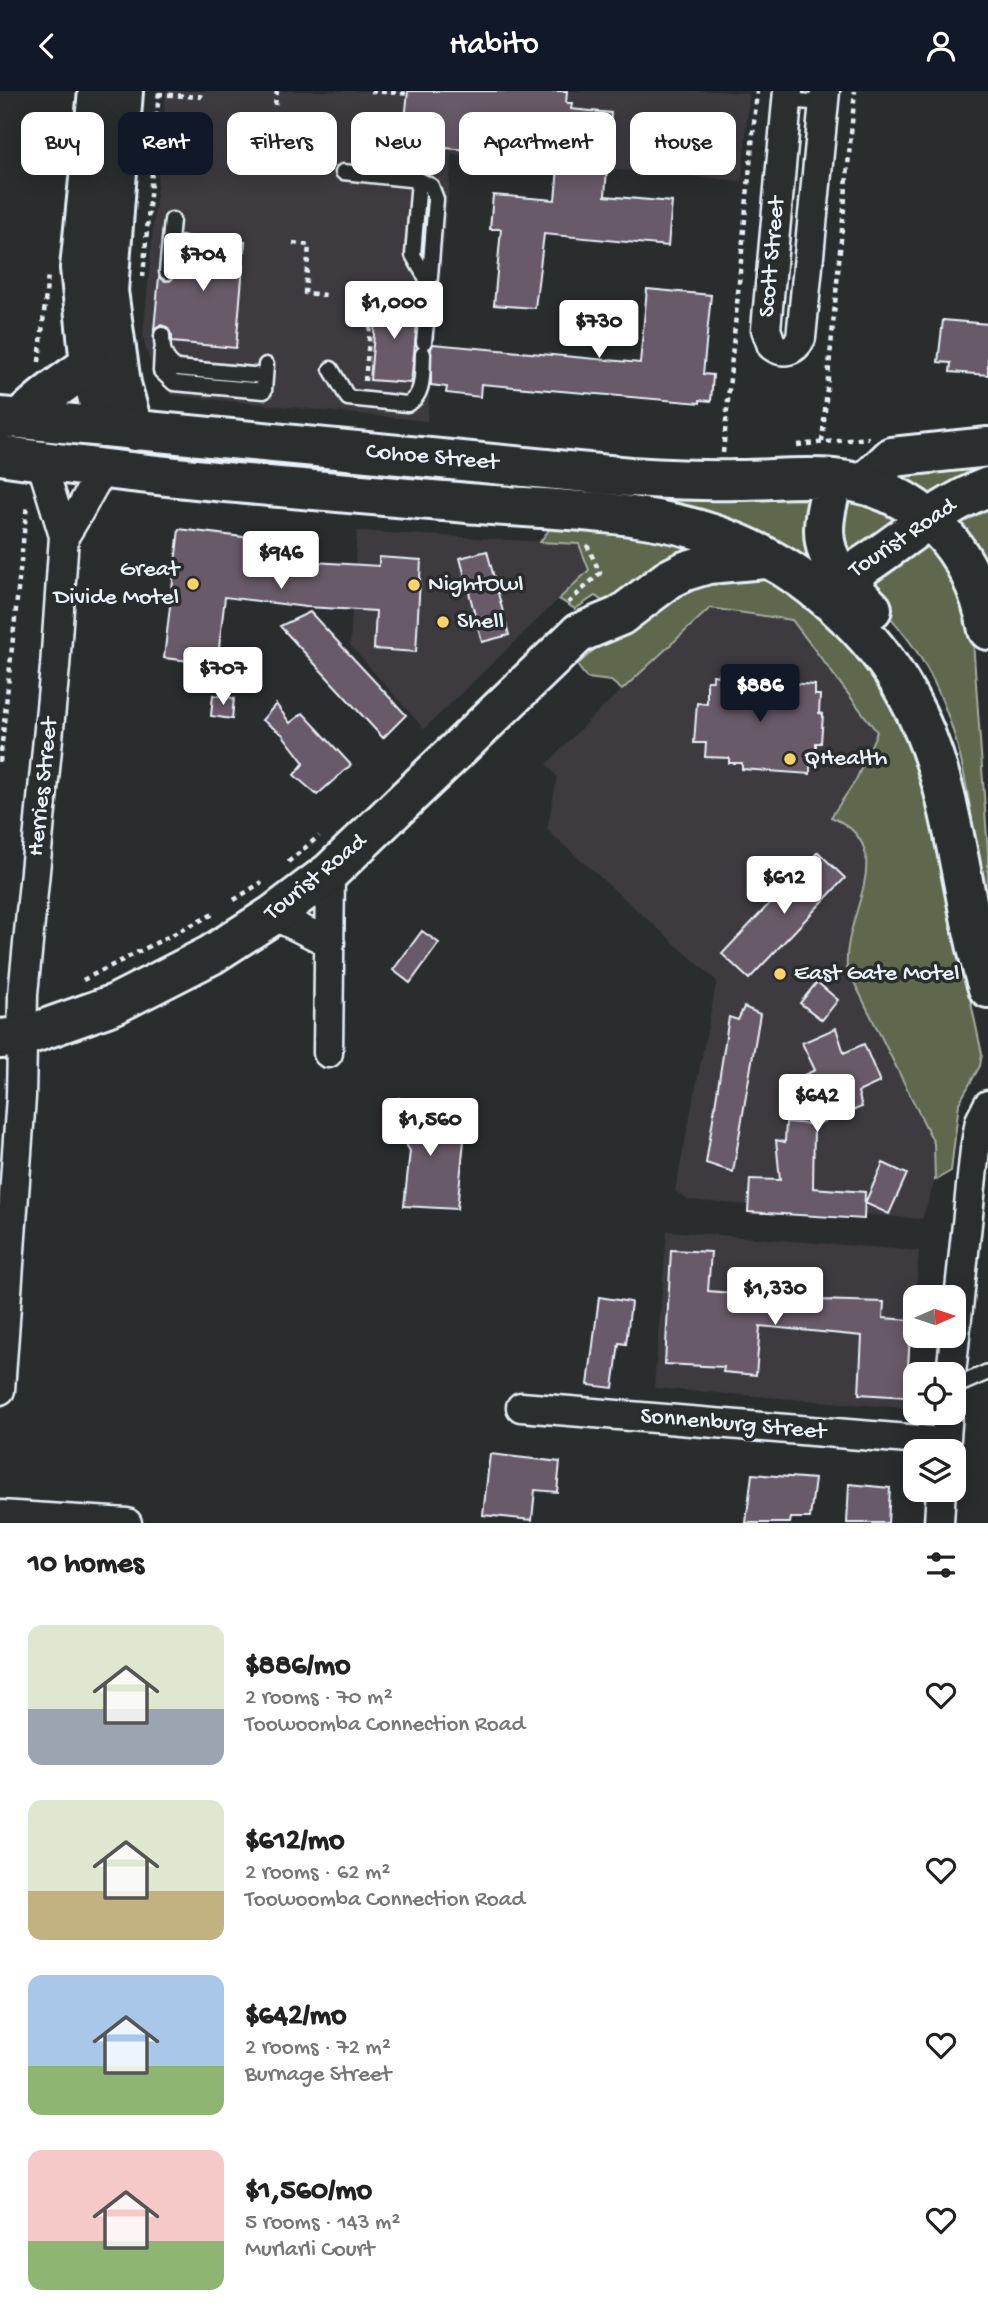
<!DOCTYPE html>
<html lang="en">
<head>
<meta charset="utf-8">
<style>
	body { margin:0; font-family:"Gochi Hand",sans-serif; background:#f2f2f2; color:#222; height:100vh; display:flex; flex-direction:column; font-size:26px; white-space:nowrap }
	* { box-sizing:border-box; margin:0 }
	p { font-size:23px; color:#767676 }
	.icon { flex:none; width:38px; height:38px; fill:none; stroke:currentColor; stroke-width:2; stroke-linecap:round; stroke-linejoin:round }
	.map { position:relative; height:1432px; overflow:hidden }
	.sheet { display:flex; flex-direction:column; background:#fff; flex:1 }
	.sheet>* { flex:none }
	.guide { position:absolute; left:21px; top:21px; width:947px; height:63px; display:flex; gap:14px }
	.needle { width:46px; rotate:87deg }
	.fabs { position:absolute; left:903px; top:1194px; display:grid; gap:14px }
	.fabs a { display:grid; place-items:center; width:63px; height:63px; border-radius:14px; background:#fff; box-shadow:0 4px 18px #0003; font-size:35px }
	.price { position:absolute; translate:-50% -60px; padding:0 16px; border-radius:7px; background:#fff; color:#222; font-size:23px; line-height:46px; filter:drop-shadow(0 2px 4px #0008) }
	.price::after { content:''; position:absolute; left:50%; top:42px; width:21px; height:16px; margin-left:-10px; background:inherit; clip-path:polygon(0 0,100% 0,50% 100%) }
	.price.on { background:#111827; color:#fff }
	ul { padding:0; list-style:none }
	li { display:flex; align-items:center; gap:21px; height:175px; padding:0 28px }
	li span { display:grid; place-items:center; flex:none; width:196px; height:140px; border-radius:14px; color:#555 }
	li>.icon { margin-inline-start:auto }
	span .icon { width:84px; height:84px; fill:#fffc; stroke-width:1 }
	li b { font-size:30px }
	h2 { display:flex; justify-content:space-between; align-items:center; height:84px; padding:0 28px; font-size:30px }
	.tag { padding:0 24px; border-radius:14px; background:#fff; box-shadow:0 4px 18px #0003; font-size:24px; line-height:63px }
	.tag.on { background:#111827; color:#fff }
	header { display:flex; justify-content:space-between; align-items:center; height:91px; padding:0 28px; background:#111827; color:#fff; font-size:32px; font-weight:600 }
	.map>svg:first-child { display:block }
</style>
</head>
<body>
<header><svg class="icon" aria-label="back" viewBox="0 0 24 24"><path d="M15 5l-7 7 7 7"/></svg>Habito<svg class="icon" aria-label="person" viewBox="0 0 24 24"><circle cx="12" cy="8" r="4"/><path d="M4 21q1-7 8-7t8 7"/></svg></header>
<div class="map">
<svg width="988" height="1432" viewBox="0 0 988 1432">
	<rect width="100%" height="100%" fill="#2a2d2e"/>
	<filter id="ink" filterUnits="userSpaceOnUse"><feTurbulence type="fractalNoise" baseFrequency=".0143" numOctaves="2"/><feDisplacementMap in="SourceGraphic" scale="14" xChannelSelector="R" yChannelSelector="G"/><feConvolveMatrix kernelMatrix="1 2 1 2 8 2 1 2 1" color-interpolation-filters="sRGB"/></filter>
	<g filter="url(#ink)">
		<path fill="#3d3a3f" d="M166 0H721L749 3 742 90 452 64 427 330 171 304 153 282 143 246Z
			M357 440 579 453 589 479 424 638 350 554Z
			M710 517 792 529 878 641 856 689 832 725 846 732 858 743 865 757 868 773 849 844 846 860 847 877 934 1052 935 1089 922 1128 688 1109 675 1100 717 890 547 739 557 686 547 673 586 632Z
			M667 1140 919 1160 906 1317 654 1297Z"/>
		<path fill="#5f674e" stroke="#a4aca3" stroke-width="2" d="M988 367V389L936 412 897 385Z
			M566 398 818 403 808 461 804 464 765 449 564 402Z
			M845 407 872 415 906 432 847 472 839 445Z
			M988 409V478L952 427Z
			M554 432 588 435 691 455 693 459 607 513 595 505 575 518 559 508 589 479 579 453 540 451Z
			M922 446 942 468 957 494 973 550 988 761V818H985C972 735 967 643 922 569 906 542 883 518 861 494Z
			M747 483 778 494 832 532 889 606 922 684 982 963 980 975 959 1012 951 1080 935 1089 934 1052 847 877C842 823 903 756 831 726L856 689 877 641 792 529 710 517 622 599 611 590 587 587 577 574 623 533 685 490Z"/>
		<path fill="#685a68" stroke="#e8f1f8" stroke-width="2" d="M408 0H567L566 12H572L571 18 611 22 605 105 672 111 668 155 544 143 535 217 494 214 501 138H490L493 104 555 109 559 67 446 57 445 72 421 70 424 31 405 29Z
			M181 145 245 151 236 257 172 251V245L167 236 161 234 154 239 159 186 165 190H170L178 182Z
			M647 198 711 204 703 283 713 284 711 310 700 309V312L481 293 480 306 446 302 447 296 431 294V258L433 253 640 272Z
			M377 208 419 212 411 292 370 289Z
			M943 229 988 233V284L950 281 951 272 938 271Z
			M179 438 283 451 281 469 379 475V466L421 469 416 561 374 558 376 520 306 516 225 506 217 573 164 567Z
			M487 460 509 544 482 551 460 467Z
			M310 521 406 624 383 647 280 535Z
			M720 579 757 582 754 613 784 587 789 592 815 594V604H820L819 622 823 623 821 652H816V671H810V683L742 678V672H729V667L705 666 706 652H694L697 612 707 613V590H713V584L719 585Z
			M213 604 234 607 232 628 211 625Z
			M276 613 290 632 303 622 351 674 317 704 294 684 304 672 282 643 262 629Z
			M818 761 845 787 749 888 722 863Z
			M422 840 439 852 410 892 393 879Z
			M817 891 838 909 822 929 800 912Z
			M744 916 760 923 733 1081 706 1072 729 926 738 929Z
			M836 937 844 962 864 953 880 991 858 1001 862 1016 814 1034 813 1097 865 1101 864 1128 748 1121 750 1088 780 1089 776 1049 785 1051 786 1031 812 1033 789 991 815 979 802 952Z
			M399 1007 416 1026 439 1022 448 1038 465 1040 457 1118 404 1115 410 1060 386 1020Z
			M883 1072 907 1083 889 1123 865 1112Z
			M671 1159 711 1161 708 1200 816 1209 884 1211 883 1227 911 1229 906 1306 859 1303 862 1245 760 1235 756 1284 723 1281 724 1276 665 1273Z
			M599 1206 631 1211 626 1253 619 1252 613 1297 588 1294Z
			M490 1363 560 1371 557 1401 535 1399 532 1429 483 1424Z
			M752 1383 815 1388 810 1427H791L790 1432H746Z
			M849 1393 890 1397 888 1432H847Z"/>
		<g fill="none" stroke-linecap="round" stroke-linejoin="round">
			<g stroke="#e8f1f8" stroke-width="19">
				<path id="lane" d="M787 9 823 12
					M343 81 419 89 431 95 436 108 428 211
					M419 89 413 164 429 192
					M167 181 172 129
					M162 244C162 259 164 269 177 277L265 285
					M424 251 427 222
					M162 260 161 280 174 292 264 300 266 274
					M331 278 348 307 407 313C425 305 422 281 423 263
					M954 1296 988 1281"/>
			</g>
			<g stroke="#e8f1f8" stroke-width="33">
				<path id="street" d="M788 0 766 238 772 255C783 263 795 260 801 247L825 0
					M64 445C79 424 89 399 104 377
					M273 824 330 852
					M328 962 330 781
					M951 1283 975 1058 980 1030 988 1014
					M0 1299 21 1006 23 903 55 576 64 445 41 370
					M521 1316 945 1351
					M945 1360 948 1321
					M0 1424 127 1432
					M939 1432 941 1398"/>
			</g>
			<g stroke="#e8f1f8" stroke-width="44">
				<path id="secondary" d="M98 0 80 177 90 273 104 336
					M123 0 108 200 121 293 134 340
					M864 393 892 366 988 356
					M817 500C880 474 925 420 988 396
					M0 948 22 946 115 913 211 864 273 824 330 781 579 542"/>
			</g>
			<g stroke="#e8f1f8" stroke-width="44">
				<path id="highway" d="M0 326 630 386C666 388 702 390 737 389 769 389 801 385 833 388 919 396 973 458 988 539
					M21 328C40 307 66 291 90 273
					M0 364C155 387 311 399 467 412 556 420 656 417 739 453 809 483 872 539 908 606 957 695 958 802 988 897
					M834 388C813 457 825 469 872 518
					M579 542 620 525 669 488 685 480 708 473 765 468"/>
			</g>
			<path stroke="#e8f1f8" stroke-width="4.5" stroke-dasharray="5 5" stroke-linecap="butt" d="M371 0 411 3
				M158 3 200 6 201 0
				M275 14 277 0
				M266 64 270 43
				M293 152 309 154 305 202 326 204
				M143 186 159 0
				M39 271 48 183
				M365 290 373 207
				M822 351 855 0
				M797 354 869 347
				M723 362 757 0
				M568 512 600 482 585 450
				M0 671 27 413
				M288 771 319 745
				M234 809 262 791
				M83 889 215 822"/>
			<use href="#lane" stroke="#2a2d2e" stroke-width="14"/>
			<use href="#street" stroke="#2a2d2e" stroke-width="28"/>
			<use href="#secondary" stroke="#2a2d2e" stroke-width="38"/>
			<use href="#highway" stroke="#2a2d2e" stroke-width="38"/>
		</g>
	</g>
	<g fill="#ffd166" stroke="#2a2d2e" stroke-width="2.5">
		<circle cx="193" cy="493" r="7"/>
		<circle cx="414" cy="494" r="7"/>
		<circle cx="443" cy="531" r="7"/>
		<circle cx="790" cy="668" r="7"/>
		<circle cx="780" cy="883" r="7"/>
	</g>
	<g text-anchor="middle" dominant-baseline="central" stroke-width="7" stroke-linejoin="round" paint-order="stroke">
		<g font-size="24" fill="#e8f1f8" stroke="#2a2d2e">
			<text transform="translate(773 166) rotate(-85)">Scott Street</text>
			<text transform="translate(432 367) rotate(5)">Cohoe Street</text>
			<text transform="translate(903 448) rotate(-34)">Tourist Road</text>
			<text transform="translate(44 696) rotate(-84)">Herries Street</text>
			<text transform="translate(316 787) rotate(-39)">Tourist Road</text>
			<text transform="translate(733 1334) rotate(5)">Sonnenburg Street</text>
		</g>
		<g font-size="24" fill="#e8f1f8" stroke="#2a2d2e" text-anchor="start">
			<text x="179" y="479" text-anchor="end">Great<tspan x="179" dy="28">Divide Motel</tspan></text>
			<text x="428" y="494">NightOwl</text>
			<text x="457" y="531">Shell</text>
			<text x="804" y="668">QHealth</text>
			<text x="794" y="883">East Gate Motel</text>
		</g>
	</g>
</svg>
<div class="fabs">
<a><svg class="needle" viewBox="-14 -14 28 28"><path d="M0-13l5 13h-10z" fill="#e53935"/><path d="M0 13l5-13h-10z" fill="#767676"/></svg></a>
<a><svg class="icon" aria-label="locate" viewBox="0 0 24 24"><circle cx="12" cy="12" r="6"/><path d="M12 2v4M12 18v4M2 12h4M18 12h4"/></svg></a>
<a><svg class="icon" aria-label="layers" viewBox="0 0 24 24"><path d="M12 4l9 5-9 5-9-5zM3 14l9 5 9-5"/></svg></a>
</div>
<b class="price" style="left:203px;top:202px">$704</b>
<b class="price" style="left:394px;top:250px">$1,000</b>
<b class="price" style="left:599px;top:269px">$730</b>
<b class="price" style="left:281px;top:500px">$946</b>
<b class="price" style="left:223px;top:616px">$707</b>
<b class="price on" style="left:760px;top:633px">$886</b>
<b class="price" style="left:784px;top:825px">$612</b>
<b class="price" style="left:817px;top:1043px">$642</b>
<b class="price" style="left:430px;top:1067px">$1,560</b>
<b class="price" style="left:775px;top:1236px">$1,330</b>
<div class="guide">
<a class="tag">Buy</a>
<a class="tag on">Rent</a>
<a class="tag">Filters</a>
<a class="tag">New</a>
<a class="tag">Apartment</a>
<a class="tag">House</a>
</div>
</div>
<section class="sheet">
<h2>10 homes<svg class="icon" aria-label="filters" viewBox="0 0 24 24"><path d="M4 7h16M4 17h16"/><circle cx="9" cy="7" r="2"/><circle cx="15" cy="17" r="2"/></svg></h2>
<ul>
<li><span style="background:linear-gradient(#dfe7d0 60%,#9aa5b1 0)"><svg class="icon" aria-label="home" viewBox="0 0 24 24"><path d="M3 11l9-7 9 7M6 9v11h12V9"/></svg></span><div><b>$886/mo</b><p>2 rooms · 70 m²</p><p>Toowoomba Connection Road</p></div><svg class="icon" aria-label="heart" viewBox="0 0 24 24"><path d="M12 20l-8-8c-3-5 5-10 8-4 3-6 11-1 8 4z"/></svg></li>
<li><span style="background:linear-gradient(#dfe7d0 65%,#c2b280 0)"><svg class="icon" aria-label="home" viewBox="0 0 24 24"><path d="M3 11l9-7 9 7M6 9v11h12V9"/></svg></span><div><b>$612/mo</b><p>2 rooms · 62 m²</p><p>Toowoomba Connection Road</p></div><svg class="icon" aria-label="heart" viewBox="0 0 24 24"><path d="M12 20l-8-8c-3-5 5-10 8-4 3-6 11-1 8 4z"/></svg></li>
<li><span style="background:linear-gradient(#a9c7e8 65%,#8fb573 0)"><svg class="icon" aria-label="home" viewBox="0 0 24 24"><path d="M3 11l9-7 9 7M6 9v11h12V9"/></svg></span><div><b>$642/mo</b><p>2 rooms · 72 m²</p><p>Burnage Street</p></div><svg class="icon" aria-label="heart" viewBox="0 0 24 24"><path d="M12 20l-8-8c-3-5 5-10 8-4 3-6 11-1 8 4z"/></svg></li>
<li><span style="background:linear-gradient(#f6c9c9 65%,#8fb573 0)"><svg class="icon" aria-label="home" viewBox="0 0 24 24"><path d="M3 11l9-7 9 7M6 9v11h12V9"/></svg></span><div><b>$1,560/mo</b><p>5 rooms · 143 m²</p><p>Murlarli Court</p></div><svg class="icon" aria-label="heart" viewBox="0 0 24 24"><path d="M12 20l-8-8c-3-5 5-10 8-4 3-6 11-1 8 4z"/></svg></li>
</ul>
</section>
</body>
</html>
